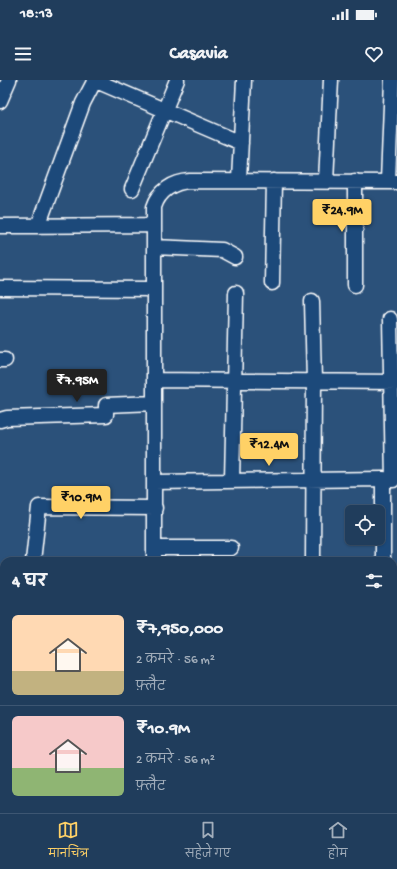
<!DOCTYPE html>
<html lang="hi">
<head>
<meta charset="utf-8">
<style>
	body { margin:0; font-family:"Gochi Hand","Playpen Sans Deva",sans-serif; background:#284462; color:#f1f3f6; height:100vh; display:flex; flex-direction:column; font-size:15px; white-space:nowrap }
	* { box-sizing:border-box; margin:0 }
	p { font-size:13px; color:#a2aebb }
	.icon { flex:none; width:22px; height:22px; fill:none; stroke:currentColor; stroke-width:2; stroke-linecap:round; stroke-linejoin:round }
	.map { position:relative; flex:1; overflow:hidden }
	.sheet { position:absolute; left:0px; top:477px; width:397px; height:256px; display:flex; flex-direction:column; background:#203d5c; border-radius:12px 12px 0 0; box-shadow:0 1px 3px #0004,0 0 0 1px #3d5672 }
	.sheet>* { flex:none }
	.tools { position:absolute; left:345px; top:425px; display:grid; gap:8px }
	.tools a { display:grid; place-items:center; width:40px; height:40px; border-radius:6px; background:#203d5c; box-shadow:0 1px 3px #0004,0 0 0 1px #3d5672; font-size:20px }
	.price { position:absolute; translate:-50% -34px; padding:0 9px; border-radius:4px; background:#ffd166; color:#111; font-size:13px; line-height:26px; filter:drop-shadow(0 1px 2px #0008) }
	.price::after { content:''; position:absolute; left:50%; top:24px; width:12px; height:9px; margin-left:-6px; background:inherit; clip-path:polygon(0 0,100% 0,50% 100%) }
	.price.current { background:#222; color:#fff }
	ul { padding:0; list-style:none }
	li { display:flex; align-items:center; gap:12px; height:100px; padding:0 12px }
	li+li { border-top:1px solid #3d5672 }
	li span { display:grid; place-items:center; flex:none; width:112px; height:80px; border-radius:6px; color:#555 }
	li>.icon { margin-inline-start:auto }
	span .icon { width:48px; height:48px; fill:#fffc; stroke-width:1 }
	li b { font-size:17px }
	h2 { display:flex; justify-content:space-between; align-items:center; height:48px; padding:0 12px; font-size:17px }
	.status { display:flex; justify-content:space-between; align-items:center; height:28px; padding:0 20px; background:#203d5c; direction:ltr }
	.status svg { height:11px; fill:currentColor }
	header { display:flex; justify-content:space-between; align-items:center; height:52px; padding:0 12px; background:#203d5c; font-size:18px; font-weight:700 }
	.tabs { display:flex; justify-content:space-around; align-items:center; height:56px; border-top:1px solid #3d5672; background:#203d5c; font-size:11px; color:#a2aebb }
	.tabs a { display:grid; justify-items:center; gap:2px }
	.tabs .current { color:#ffd166 }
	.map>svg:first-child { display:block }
</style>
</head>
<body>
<div class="status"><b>18:13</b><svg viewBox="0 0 49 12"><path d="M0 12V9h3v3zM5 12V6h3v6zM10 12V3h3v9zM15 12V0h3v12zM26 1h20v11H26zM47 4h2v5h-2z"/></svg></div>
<header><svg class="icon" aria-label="menu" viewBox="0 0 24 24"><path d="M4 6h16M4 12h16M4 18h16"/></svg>Casavia<svg class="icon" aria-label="heart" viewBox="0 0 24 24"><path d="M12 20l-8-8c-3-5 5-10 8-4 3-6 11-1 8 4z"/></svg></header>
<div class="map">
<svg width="397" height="733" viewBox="0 0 397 733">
	<rect width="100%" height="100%" fill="#2b517a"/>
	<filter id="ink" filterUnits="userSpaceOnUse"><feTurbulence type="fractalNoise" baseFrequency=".025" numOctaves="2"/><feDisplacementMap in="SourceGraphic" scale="8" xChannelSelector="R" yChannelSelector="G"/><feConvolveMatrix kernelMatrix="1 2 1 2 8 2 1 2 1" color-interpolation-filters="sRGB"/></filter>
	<g filter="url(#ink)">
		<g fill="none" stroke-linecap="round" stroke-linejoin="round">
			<g stroke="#fff" stroke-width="17">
				<path id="street" d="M94 0 241 63
					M0 21 9 0
					M239 100 244 0
					M326 101 331 0
					M355 101V205
					M388 101 392 0
					M132 109 177 0
					M0 146 154 145
					M38 146 83 23 95 0
					M154 167 222 170 235 177
					M272 203 274 101
					M0 208 154 209
					M312 221 314 301 313 481
					M390 239 393 400
					M0 280H5
					M154 300 397 302
					M0 340 7 338 106 335V325L154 323
					M232 401 236 213
					M154 402 383 399
					M155 468H231
					M33 481 39 427 155 428
					M154 481V127C159 111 173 102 190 101L397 102
					M383 481V399L393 400
					M0 499 4 501
					M393 504H397
					M393 575H397
					M0 704H4
					M149 729V733
					M319 733 320 729"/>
			</g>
			<use href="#street" stroke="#1f4a7a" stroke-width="14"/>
		</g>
	</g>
</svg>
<div class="tools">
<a><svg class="icon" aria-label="locate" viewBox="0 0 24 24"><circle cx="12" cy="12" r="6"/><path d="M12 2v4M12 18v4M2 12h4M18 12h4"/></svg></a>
</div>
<b class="price" style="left:342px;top:153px">₹24.9M</b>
<b class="price current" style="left:77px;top:323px">₹7.95M</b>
<b class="price" style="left:269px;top:387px">₹12.4M</b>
<b class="price" style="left:81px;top:440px">₹10.9M</b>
<section class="sheet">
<h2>4 घर<svg class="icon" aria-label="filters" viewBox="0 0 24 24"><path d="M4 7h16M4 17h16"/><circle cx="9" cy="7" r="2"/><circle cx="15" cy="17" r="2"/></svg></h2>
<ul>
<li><span style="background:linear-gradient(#ffd9b3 70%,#c2b280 0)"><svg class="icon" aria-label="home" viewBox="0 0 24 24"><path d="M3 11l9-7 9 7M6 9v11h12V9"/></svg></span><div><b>₹7,950,000</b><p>2 कमरे · 56 m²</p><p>फ़्लैट</p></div></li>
<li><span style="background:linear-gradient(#f6c9c9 65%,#8fb573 0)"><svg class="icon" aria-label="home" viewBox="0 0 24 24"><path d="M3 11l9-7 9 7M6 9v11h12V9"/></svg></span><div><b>₹10.9M</b><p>2 कमरे · 56 m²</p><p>फ़्लैट</p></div></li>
</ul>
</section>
</div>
<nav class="tabs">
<a class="current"><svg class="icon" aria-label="map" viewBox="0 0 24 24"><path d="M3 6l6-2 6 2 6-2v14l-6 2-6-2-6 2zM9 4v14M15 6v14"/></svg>मानचित्र</a>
<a><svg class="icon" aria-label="saved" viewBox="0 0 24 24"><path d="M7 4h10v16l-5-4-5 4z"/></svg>सहेजे गए</a>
<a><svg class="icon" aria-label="home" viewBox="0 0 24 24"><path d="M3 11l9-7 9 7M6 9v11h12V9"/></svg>होम</a>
</nav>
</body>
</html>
